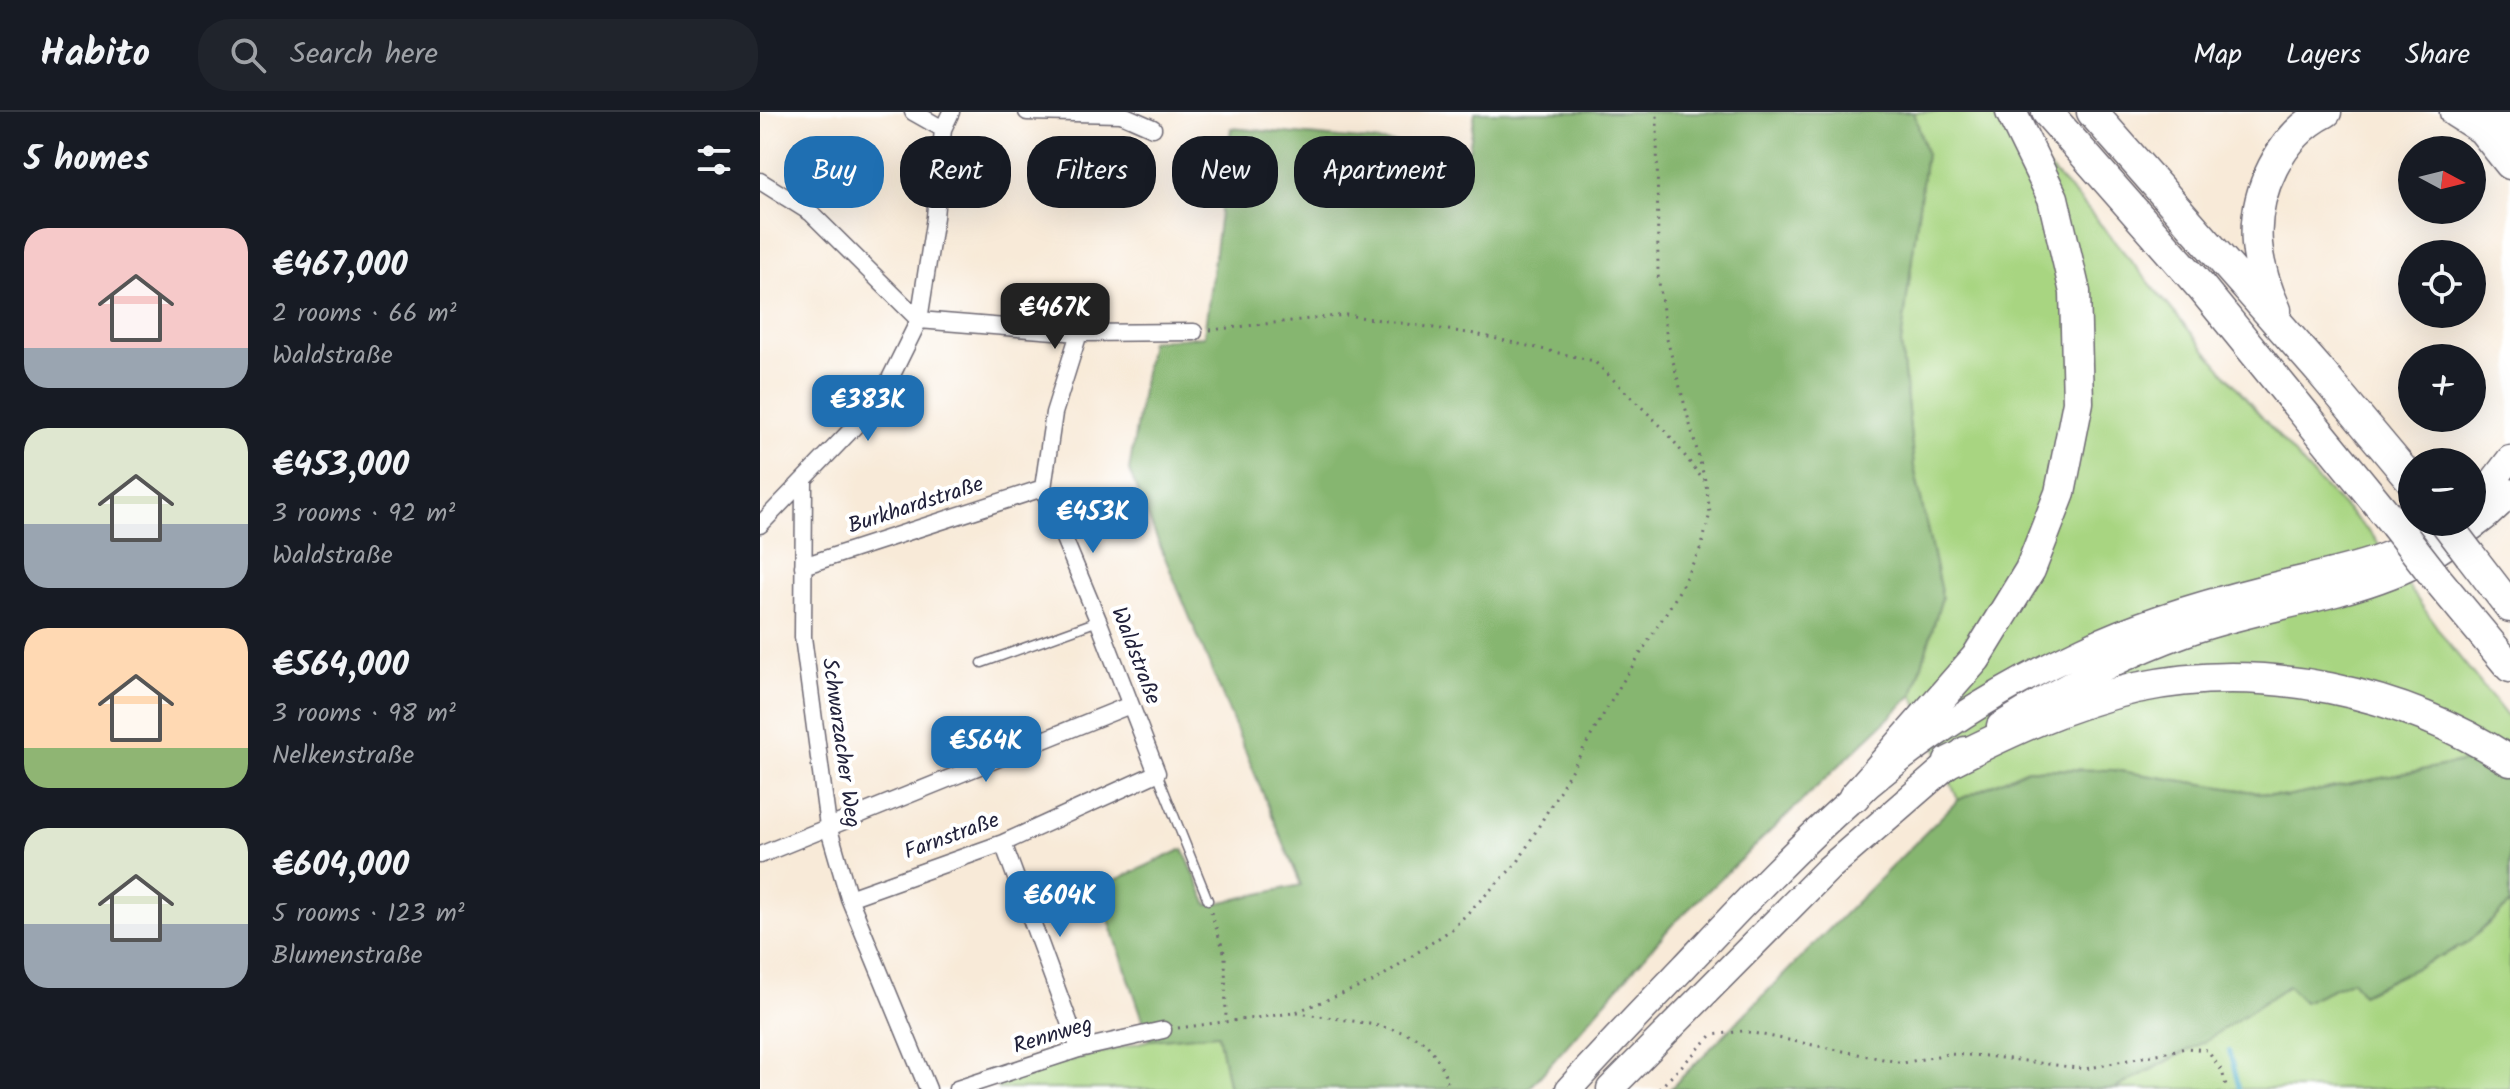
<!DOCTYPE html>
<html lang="en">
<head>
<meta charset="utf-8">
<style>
	body { margin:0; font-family:Kalam,sans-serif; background:#20242c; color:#f1f3f6; height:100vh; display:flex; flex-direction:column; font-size:30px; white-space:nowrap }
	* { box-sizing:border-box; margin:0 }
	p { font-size:26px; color:#9ea1a6 }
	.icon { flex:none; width:44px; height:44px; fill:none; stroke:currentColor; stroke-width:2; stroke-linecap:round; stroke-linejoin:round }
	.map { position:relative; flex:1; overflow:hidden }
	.panel { display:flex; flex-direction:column; background:#171b24; width:760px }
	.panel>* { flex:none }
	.banner { position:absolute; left:24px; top:24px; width:760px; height:72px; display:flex; gap:16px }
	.needle { width:52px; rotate:97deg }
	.fabs { position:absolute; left:1638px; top:24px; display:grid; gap:16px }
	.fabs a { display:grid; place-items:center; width:88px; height:88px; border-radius:50%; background:#171b24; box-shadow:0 8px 32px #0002; font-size:40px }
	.price { position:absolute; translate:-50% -68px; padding:0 18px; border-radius:16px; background:#1f6fb2; color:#fff; font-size:26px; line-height:52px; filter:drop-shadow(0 2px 4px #0008) }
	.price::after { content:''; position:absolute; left:50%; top:48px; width:24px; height:18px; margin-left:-12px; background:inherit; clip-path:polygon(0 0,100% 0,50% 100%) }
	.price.active { background:#222; color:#fff }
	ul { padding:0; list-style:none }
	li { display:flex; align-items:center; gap:24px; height:200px; padding:0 24px }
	li span { display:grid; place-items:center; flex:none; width:224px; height:160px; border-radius:24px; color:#555 }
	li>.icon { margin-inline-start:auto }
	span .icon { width:96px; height:96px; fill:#fffc; stroke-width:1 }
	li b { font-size:34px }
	h2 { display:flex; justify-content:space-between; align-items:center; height:96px; padding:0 24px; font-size:34px }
	.tag { padding:0 28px; border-radius:32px; background:#171b24; box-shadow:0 8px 32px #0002; font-size:28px; line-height:72px }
	.tag.active { background:#1f6fb2; color:#fff }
	header { display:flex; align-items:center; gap:48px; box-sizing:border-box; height:112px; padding:0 40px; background:#171b24; border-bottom:2px solid #363941 }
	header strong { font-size:38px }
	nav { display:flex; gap:44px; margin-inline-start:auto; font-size:28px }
	.search { width:560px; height:72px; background:#20242c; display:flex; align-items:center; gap:20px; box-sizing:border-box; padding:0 28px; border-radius:32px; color:#9ea1a6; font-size:30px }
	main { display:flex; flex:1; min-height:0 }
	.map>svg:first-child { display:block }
</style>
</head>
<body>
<header>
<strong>Habito</strong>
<div class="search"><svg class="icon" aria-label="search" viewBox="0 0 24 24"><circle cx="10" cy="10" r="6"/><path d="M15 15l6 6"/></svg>Search here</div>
<nav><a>Map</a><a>Layers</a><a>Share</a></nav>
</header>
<main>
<section class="panel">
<h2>5 homes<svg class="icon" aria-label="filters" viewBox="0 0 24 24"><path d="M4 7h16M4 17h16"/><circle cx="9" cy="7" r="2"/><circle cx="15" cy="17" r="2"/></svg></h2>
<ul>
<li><span style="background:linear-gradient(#f6c9c9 75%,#9aa5b1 0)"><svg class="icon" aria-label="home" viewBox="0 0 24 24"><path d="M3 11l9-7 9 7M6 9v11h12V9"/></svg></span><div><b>€467,000</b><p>2 rooms · 66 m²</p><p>Waldstraße</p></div></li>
<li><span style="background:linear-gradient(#dfe7d0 60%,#9aa5b1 0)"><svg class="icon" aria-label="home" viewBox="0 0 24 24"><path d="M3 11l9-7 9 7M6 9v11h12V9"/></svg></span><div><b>€453,000</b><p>3 rooms · 92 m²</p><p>Waldstraße</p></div></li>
<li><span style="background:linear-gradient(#ffd9b3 75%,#8fb573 0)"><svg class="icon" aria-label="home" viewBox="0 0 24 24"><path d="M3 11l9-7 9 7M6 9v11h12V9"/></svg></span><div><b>€564,000</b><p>3 rooms · 98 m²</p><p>Nelkenstraße</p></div></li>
<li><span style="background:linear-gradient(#dfe7d0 60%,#9aa5b1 0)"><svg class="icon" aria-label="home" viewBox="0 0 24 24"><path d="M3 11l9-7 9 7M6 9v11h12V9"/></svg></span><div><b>€604,000</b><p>5 rooms · 123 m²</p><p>Blumenstraße</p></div></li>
</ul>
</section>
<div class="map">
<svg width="1750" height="977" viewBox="0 0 1750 977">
	<rect width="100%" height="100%" fill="#fff"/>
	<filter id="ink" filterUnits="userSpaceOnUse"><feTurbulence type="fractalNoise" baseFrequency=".0125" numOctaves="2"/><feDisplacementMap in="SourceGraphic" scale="16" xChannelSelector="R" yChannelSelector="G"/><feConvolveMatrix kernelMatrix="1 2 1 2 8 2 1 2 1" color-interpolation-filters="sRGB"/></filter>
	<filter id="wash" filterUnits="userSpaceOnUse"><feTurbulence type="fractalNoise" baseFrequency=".006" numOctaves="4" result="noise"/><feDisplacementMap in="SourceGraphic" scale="32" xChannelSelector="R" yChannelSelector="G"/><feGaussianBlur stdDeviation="1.8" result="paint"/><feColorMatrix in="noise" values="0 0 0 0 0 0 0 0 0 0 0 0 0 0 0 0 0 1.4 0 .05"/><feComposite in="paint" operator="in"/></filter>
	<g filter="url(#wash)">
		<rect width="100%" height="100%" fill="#f8ead8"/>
		<path fill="#a8d581" stroke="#657c5e" stroke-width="2" d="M1154 0H1235L1321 89 1500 303 1557 368 1613 424 1688 531 1750 608V668L1721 646 1526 685 1353 658 1268 657 1198 688 1153 583 1182 485 1154 355 1141 231 1166 41Z
			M1750 792V977H1354L1444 930 1528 873 1592 868 1602 882 1706 832Z
			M458 921 469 977H238L236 968 390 928Z"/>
		<path fill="#86b66f" stroke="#546c55" stroke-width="2" d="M715 0H1154L1166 41 1141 231 1154 355 1182 485 1153 583 912 813 769 977H469L458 922 390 928 338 776 423 737 448 793 541 773 369 359 390 229 444 224 471 16 709 38Z
			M1722 646 1750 668V792L1706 832 1602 882 1592 868 1544 890 1528 874 1444 930 1354 977H910L1198 688 1268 657 1353 658 1526 685Z"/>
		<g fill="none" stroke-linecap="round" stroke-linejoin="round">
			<path stroke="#42a7c2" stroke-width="4" d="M1469 939 1479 977"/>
		</g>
	</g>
	<g filter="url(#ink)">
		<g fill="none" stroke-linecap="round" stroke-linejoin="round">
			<g stroke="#6d6872" stroke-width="11">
				<path id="service" d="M222 551 338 509
					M397 661 448 788"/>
			</g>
			<g stroke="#6d6872" stroke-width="19">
				<path id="minor" d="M153 0 183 17
					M267 0 361 2 393 16
					M0 69 51 101 159 208
					M159 208 319 221 434 220
					M44 370 43 525 68 714 89 786 168 977
					M0 413 119 289 159 208 175 105 183 17 191 0
					M43 454 283 376
					M243 731 319 937
					M0 743 370 593
					M89 786 243 731 397 661 338 508 283 376 294 301 319 221
					M197 977 319 937 403 918"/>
			</g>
			<g stroke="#6d6872" stroke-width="29">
				<path id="trunk" d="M1712 390 1724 381 1750 347
					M1240 614C1299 577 1360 544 1425 521 1493 497 1565 489 1631 463 1657 453 1683 437 1705 420 1722 408 1737 397 1750 380
					M809 977C847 935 886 895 925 854 979 797 1033 739 1092 687 1161 626 1241 576 1324 537 1380 510 1441 492 1501 477 1566 460 1633 453 1687 410
					M850 977 1068 757 1205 638"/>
			</g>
			<g stroke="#6d6872" stroke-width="33">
				<path id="motorway" d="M1287 0 1441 175 1635 413
					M1332 0 1559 258 1652 369
					M1695 0 1722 17 1750 52
					M1736 0 1750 17
					M1516 198C1506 177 1499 155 1497 132 1493 81 1520 23 1566 0
					M1710 443 1750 495
					M1677 467 1750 555
					M1189 650C1249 620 1310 591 1376 576 1502 549 1643 579 1750 649
					M1094 685 1216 546 1270 458 1300 381 1318 290 1315 180 1293 86 1251 0"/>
			</g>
			<path stroke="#6d6872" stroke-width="3" stroke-dasharray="2 6" stroke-linecap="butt" d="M450 218 586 203 715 222 834 249 906 319 944 369
				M451 800 465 843 466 910
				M537 901C565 905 648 914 666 932 678 945 686 960 688 977
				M418 916 533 901 615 869 692 817 758 750 860 574 916 485 942 433 950 401 946 372 907 227 898 163 897 0
				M899 977 952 923 983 919 1143 951 1187 942 1227 944 1325 957 1426 936 1447 938 1462 959 1467 977"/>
			<use href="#service" stroke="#fff" stroke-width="8"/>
			<use href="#minor" stroke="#fff" stroke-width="16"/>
			<use href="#trunk" stroke="#fff" stroke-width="26"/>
			<use href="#motorway" stroke="#fff" stroke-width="30"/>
			<g stroke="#6d6872" stroke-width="33" stroke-linecap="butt">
				<path id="motorway-bridge" d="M1685 410 1710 443
					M1635 413 1677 467"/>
			</g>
			<use href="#motorway-bridge" stroke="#fff" stroke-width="30"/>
		</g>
	</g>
	<g text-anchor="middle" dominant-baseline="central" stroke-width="8" stroke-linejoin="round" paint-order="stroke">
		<g font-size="22" fill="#22223b" stroke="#fff">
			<text transform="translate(156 394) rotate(-18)">Burkhardstraße</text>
			<text transform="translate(375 544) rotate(69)">Waldstraße</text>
			<text transform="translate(80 631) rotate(82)">Schwarzacher Weg</text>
			<text transform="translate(192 725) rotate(-20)">Farnstraße</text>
			<text transform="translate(293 924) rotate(-17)">Rennweg</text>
		</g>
	</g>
</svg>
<div class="fabs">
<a><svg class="needle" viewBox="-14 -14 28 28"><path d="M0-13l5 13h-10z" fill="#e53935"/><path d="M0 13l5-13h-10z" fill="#9ea1a6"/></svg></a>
<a><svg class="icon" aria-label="locate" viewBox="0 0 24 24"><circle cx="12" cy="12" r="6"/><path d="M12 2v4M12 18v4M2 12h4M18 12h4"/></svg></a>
<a>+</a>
<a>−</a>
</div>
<b class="price active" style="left:295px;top:239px">€467K</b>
<b class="price" style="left:108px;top:331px">€383K</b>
<b class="price" style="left:333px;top:443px">€453K</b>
<b class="price" style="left:226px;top:672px">€564K</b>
<b class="price" style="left:300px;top:827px">€604K</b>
<div class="banner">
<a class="tag active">Buy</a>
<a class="tag">Rent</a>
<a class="tag">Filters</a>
<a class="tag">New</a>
<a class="tag">Apartment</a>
</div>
</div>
</main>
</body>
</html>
